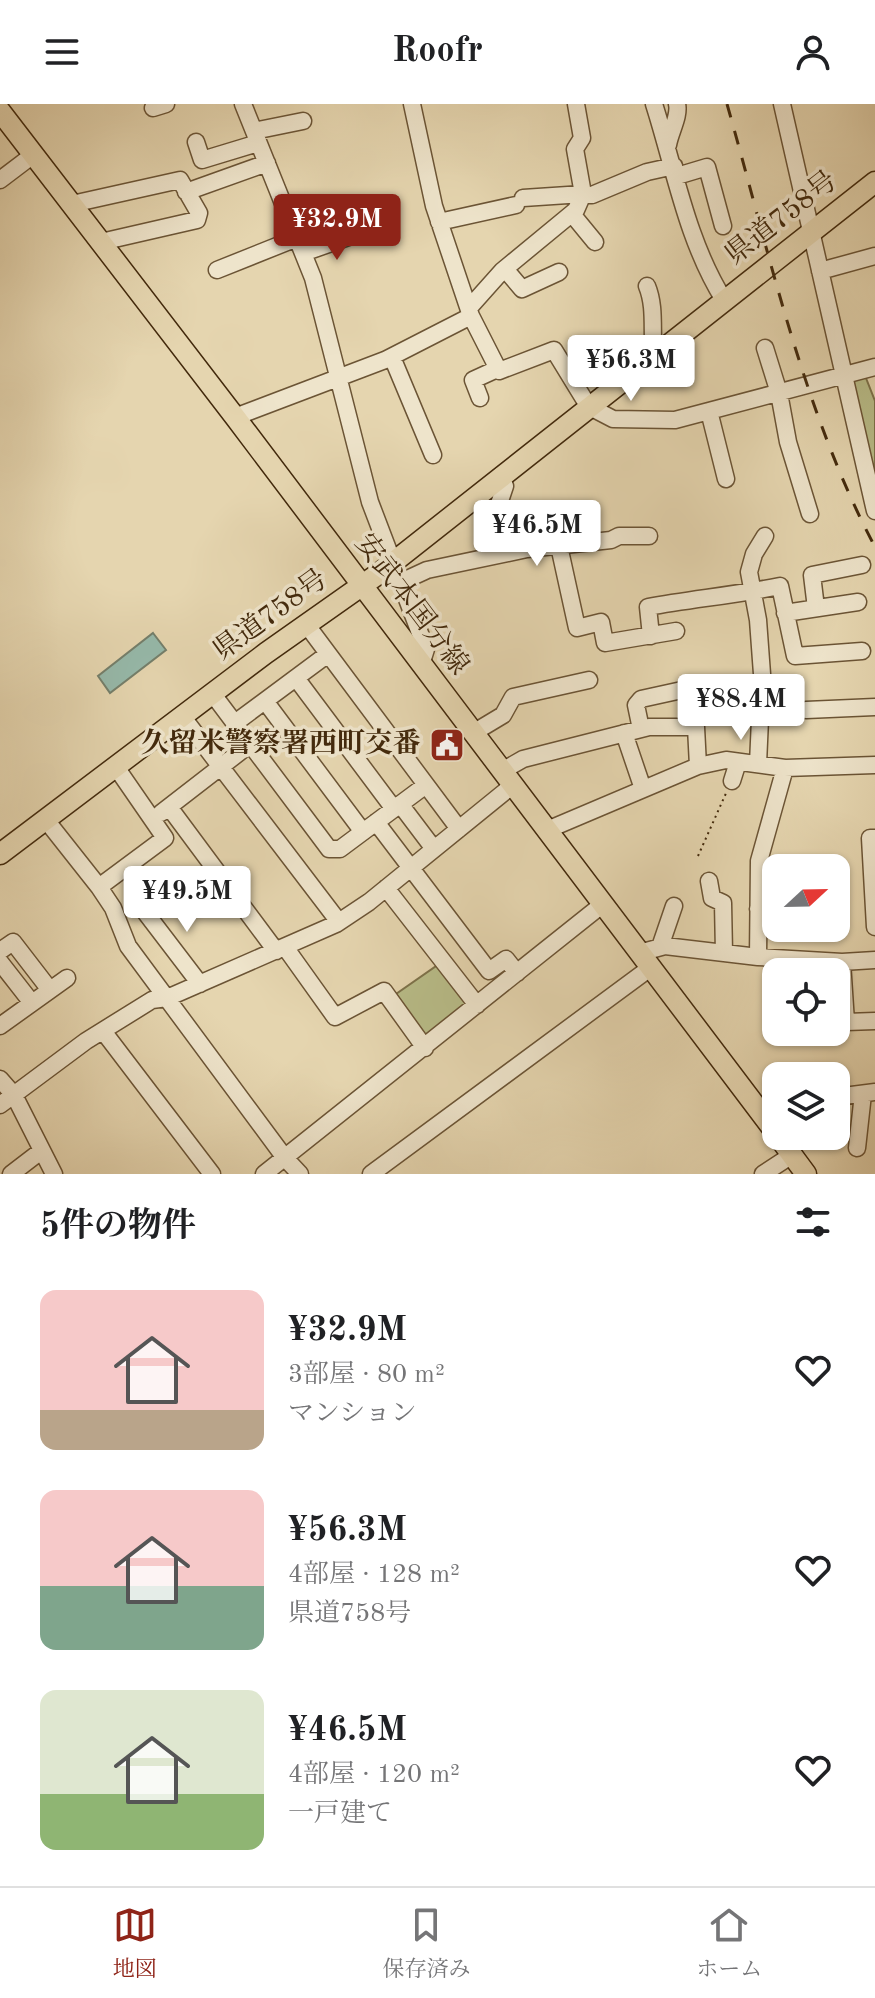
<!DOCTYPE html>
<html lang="ja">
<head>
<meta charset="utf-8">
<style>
	body { margin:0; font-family:"Old Standard TT","Noto Serif JP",serif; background:#f2f2f2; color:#202124; height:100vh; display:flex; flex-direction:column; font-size:30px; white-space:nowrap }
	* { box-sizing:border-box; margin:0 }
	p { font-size:26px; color:#757577 }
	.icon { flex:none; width:44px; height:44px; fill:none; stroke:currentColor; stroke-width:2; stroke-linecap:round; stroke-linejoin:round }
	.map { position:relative; height:1070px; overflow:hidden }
	.panel { display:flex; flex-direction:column; background:#fff; flex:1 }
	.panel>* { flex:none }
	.needle { width:52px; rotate:68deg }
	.fabs { position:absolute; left:762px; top:750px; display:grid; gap:16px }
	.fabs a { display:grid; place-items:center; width:88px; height:88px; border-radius:16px; background:#fff; box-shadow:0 2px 6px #0004; font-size:40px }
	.price { position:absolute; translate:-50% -68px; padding:0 18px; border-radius:8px; background:#fff; color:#222; font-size:26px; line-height:52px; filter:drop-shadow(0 2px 4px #0008) }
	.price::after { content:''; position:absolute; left:50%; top:48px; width:24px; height:18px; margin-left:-12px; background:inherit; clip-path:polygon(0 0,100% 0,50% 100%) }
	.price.current { background:#8f2418; color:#fff }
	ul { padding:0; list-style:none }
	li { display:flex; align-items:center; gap:24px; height:200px; padding:0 40px }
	li span { display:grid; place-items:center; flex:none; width:224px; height:160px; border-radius:16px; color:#555 }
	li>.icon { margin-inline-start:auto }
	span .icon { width:96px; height:96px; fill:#fffc; stroke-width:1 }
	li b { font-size:34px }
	h2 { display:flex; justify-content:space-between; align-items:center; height:96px; padding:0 40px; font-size:34px }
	header { display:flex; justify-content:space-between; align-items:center; height:104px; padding:0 40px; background:#fff; font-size:36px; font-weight:600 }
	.menu { display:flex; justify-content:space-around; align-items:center; height:112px; border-top:2px solid #e0e0e0; background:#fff; font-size:22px; color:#757577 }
	.menu a { display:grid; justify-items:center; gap:4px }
	.menu .current { color:#8f2418 }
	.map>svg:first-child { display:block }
</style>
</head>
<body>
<header><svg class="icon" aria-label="menu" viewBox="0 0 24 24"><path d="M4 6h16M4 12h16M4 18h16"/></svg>Roofr<svg class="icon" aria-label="person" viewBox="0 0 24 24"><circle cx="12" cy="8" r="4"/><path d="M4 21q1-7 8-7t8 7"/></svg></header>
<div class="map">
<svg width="875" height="1070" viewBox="0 0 875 1070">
	<rect width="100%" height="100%" fill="#e5d5af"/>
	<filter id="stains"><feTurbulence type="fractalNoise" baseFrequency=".0025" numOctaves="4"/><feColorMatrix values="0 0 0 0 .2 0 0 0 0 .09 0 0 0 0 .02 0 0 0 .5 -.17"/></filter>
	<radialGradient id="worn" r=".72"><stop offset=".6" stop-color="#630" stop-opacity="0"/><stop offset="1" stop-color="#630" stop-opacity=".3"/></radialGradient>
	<path fill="#b8bc88" stroke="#7d724a" stroke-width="2" d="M862 264 875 297V379L846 267Z
		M442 858 474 905 429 937 396 890Z"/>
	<path fill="#96b9aa" stroke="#747f6b" stroke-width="2" d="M153 529 166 546 110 589 98 572Z"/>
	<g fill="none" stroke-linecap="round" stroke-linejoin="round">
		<g stroke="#6b5435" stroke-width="19">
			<path id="minor" d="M243 0 313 174 370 398 426 545 421 561
				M654 0C675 66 687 137 724 196
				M782 0 875 407
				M153 4 166 0
				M254 27 303 17
				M196 38 202 56 258 39
				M668 41C670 28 680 12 677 0
				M677 72 707 63 723 122
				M0 76 33 51
				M186 88 267 59
				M523 94 583 90 575 45 582 34 576 0
				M72 100 180 76 199 109 197 116 101 138
				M572 110 595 138
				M439 118 516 101
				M290 119 319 109
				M303 149 357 130
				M505 165 522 185 559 168
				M217 166 297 134
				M820 167 875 152
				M647 182C656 204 651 228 654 252
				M469 204 502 167 576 106 583 90 592 91 647 68 674 62
				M471 212 499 267 554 246 584 295 590 303 613 315 675 316 875 263
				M765 244 779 289 788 338 810 410
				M392 253 433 351
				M480 294 473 276 497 265
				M709 307 726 375
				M235 313 385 256 471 212 434 102 412 0
				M500 372 505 382 499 400 527 445 611 436 619 432H649
				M559 442 577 524 601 518 605 539 676 527
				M401 478 427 466 527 445
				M816 504 812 471 862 461
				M785 509 858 498
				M306 520 459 725
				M651 532 648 503C692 495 736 491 780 482L795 552 862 547
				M296 574 394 705
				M212 589 329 745H340L426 681
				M265 597 363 728
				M806 606 875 603
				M182 612 339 818
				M235 619 328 550
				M641 625 636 601 641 595 682 586
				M473 629 503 611 513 593 589 576
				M624 629 643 685
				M758 660 762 570 758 516 749 468 754 450 765 432
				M502 667 523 655 649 623H696L698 662
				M732 677 738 658
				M400 700 434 745
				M169 703 276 847
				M161 709 245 644
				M46 716 99 783 113 804 128 842 285 1054 300 1070
				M376 718 489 867 506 855 517 869
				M547 726 698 662 726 656 785 664 875 661
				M875 734H870L875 823
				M709 777 712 794 723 799 724 849
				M99 783 165 734 116 663
				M386 784 477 901
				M142 804 200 880
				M758 805H776
				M285 843 335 913 384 887 425 944
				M660 843 674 802
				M0 847 13 838 50 886
				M639 849 665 842 758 853 842 858 875 856
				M758 853 759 757 785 664
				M0 858 32 899
				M842 858 846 918 875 917
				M0 922 67 874
				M103 927 212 1070
				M0 975 14 991 54 1070
				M836 993 875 988
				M0 1001 86 937 152 896 167 894 336 820 369 798 513 681
				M857 1044 863 990
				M11 1070 41 1047
				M264 1070 603 800
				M371 1070 650 864
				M763 1070 792 1051"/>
		</g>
		<g stroke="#42290c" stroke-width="23">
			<path id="major" d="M0 7 235 313 776 1029
				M0 750 266 549 381 468 875 78
				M778 1032 806 1070"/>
		</g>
		<path stroke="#42290c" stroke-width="2" stroke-dasharray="2 4" stroke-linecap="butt" d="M698 752 727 687"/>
		<use href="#minor" stroke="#eee4cb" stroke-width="16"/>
		<use href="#major" stroke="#e5d5af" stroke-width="20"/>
		<path stroke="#42290c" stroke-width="3" stroke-dasharray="14 14" stroke-linecap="butt" d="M727 0C769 148 803 307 875 443"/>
	</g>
	<defs>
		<g id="civic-square" transform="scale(1.8)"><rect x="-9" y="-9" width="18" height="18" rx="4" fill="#8f2418" stroke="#eee4cb"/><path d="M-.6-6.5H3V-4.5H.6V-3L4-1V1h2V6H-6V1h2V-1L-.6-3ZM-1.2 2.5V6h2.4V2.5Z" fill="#fff"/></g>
	</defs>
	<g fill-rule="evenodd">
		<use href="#civic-square" x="447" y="641"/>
	</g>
	<g text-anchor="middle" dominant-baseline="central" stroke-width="7" stroke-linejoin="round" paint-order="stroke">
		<g font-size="28" fill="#42290c" stroke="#eee4cb">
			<text transform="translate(782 115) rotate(-38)">県道758号</text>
			<text transform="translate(411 501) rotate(53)">安武本国分線</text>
			<text transform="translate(271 512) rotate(-36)">県道758号</text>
		</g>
		<g font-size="28" font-weight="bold" fill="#42290c" stroke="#eee4cb" text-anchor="end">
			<text x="421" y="641">久留米警察署西町交番</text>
		</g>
	</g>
	<rect width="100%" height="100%" filter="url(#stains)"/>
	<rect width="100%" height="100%" fill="url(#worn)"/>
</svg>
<div class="fabs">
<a><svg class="needle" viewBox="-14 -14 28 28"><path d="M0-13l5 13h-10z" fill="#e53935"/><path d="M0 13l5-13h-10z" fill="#757577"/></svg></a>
<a><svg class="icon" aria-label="locate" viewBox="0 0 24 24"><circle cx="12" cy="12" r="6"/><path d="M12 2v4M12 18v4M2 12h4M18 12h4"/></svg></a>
<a><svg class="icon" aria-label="layers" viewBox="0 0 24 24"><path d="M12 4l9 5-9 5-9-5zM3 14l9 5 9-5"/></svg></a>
</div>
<b class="price current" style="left:337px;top:158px">¥32.9M</b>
<b class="price" style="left:631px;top:299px">¥56.3M</b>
<b class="price" style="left:537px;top:464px">¥46.5M</b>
<b class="price" style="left:741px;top:638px">¥88.4M</b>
<b class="price" style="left:187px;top:830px">¥49.5M</b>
</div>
<section class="panel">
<h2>5件の物件<svg class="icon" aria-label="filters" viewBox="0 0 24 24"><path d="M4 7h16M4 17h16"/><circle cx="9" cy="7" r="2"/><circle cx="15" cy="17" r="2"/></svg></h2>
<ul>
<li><span style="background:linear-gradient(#f6c9c9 75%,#b9a48a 0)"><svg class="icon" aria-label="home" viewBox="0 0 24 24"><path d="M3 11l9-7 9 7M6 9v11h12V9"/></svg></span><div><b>¥32.9M</b><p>3部屋 · 80 m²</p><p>マンション</p></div><svg class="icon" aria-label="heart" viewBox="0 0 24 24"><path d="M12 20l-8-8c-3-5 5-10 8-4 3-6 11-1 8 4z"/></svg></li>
<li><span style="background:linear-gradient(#f6c9c9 60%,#7fa58c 0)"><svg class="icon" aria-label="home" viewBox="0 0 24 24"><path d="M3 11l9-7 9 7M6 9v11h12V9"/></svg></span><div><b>¥56.3M</b><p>4部屋 · 128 m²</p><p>県道758号</p></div><svg class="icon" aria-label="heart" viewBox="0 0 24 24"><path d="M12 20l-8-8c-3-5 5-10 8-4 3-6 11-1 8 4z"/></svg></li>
<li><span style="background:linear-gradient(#dfe7d0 65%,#8fb573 0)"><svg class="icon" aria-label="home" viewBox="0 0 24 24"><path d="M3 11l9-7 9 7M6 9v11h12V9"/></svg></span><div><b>¥46.5M</b><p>4部屋 · 120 m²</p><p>一戸建て</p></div><svg class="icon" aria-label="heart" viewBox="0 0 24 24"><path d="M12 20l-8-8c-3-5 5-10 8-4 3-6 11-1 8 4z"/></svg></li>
</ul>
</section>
<nav class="menu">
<a class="current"><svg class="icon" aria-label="map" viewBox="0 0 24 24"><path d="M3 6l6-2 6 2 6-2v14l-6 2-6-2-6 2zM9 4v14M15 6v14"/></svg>地図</a>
<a><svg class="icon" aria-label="saved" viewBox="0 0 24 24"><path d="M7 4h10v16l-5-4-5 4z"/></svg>保存済み</a>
<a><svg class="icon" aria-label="home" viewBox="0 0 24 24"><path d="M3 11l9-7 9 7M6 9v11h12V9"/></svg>ホーム</a>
</nav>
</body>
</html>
